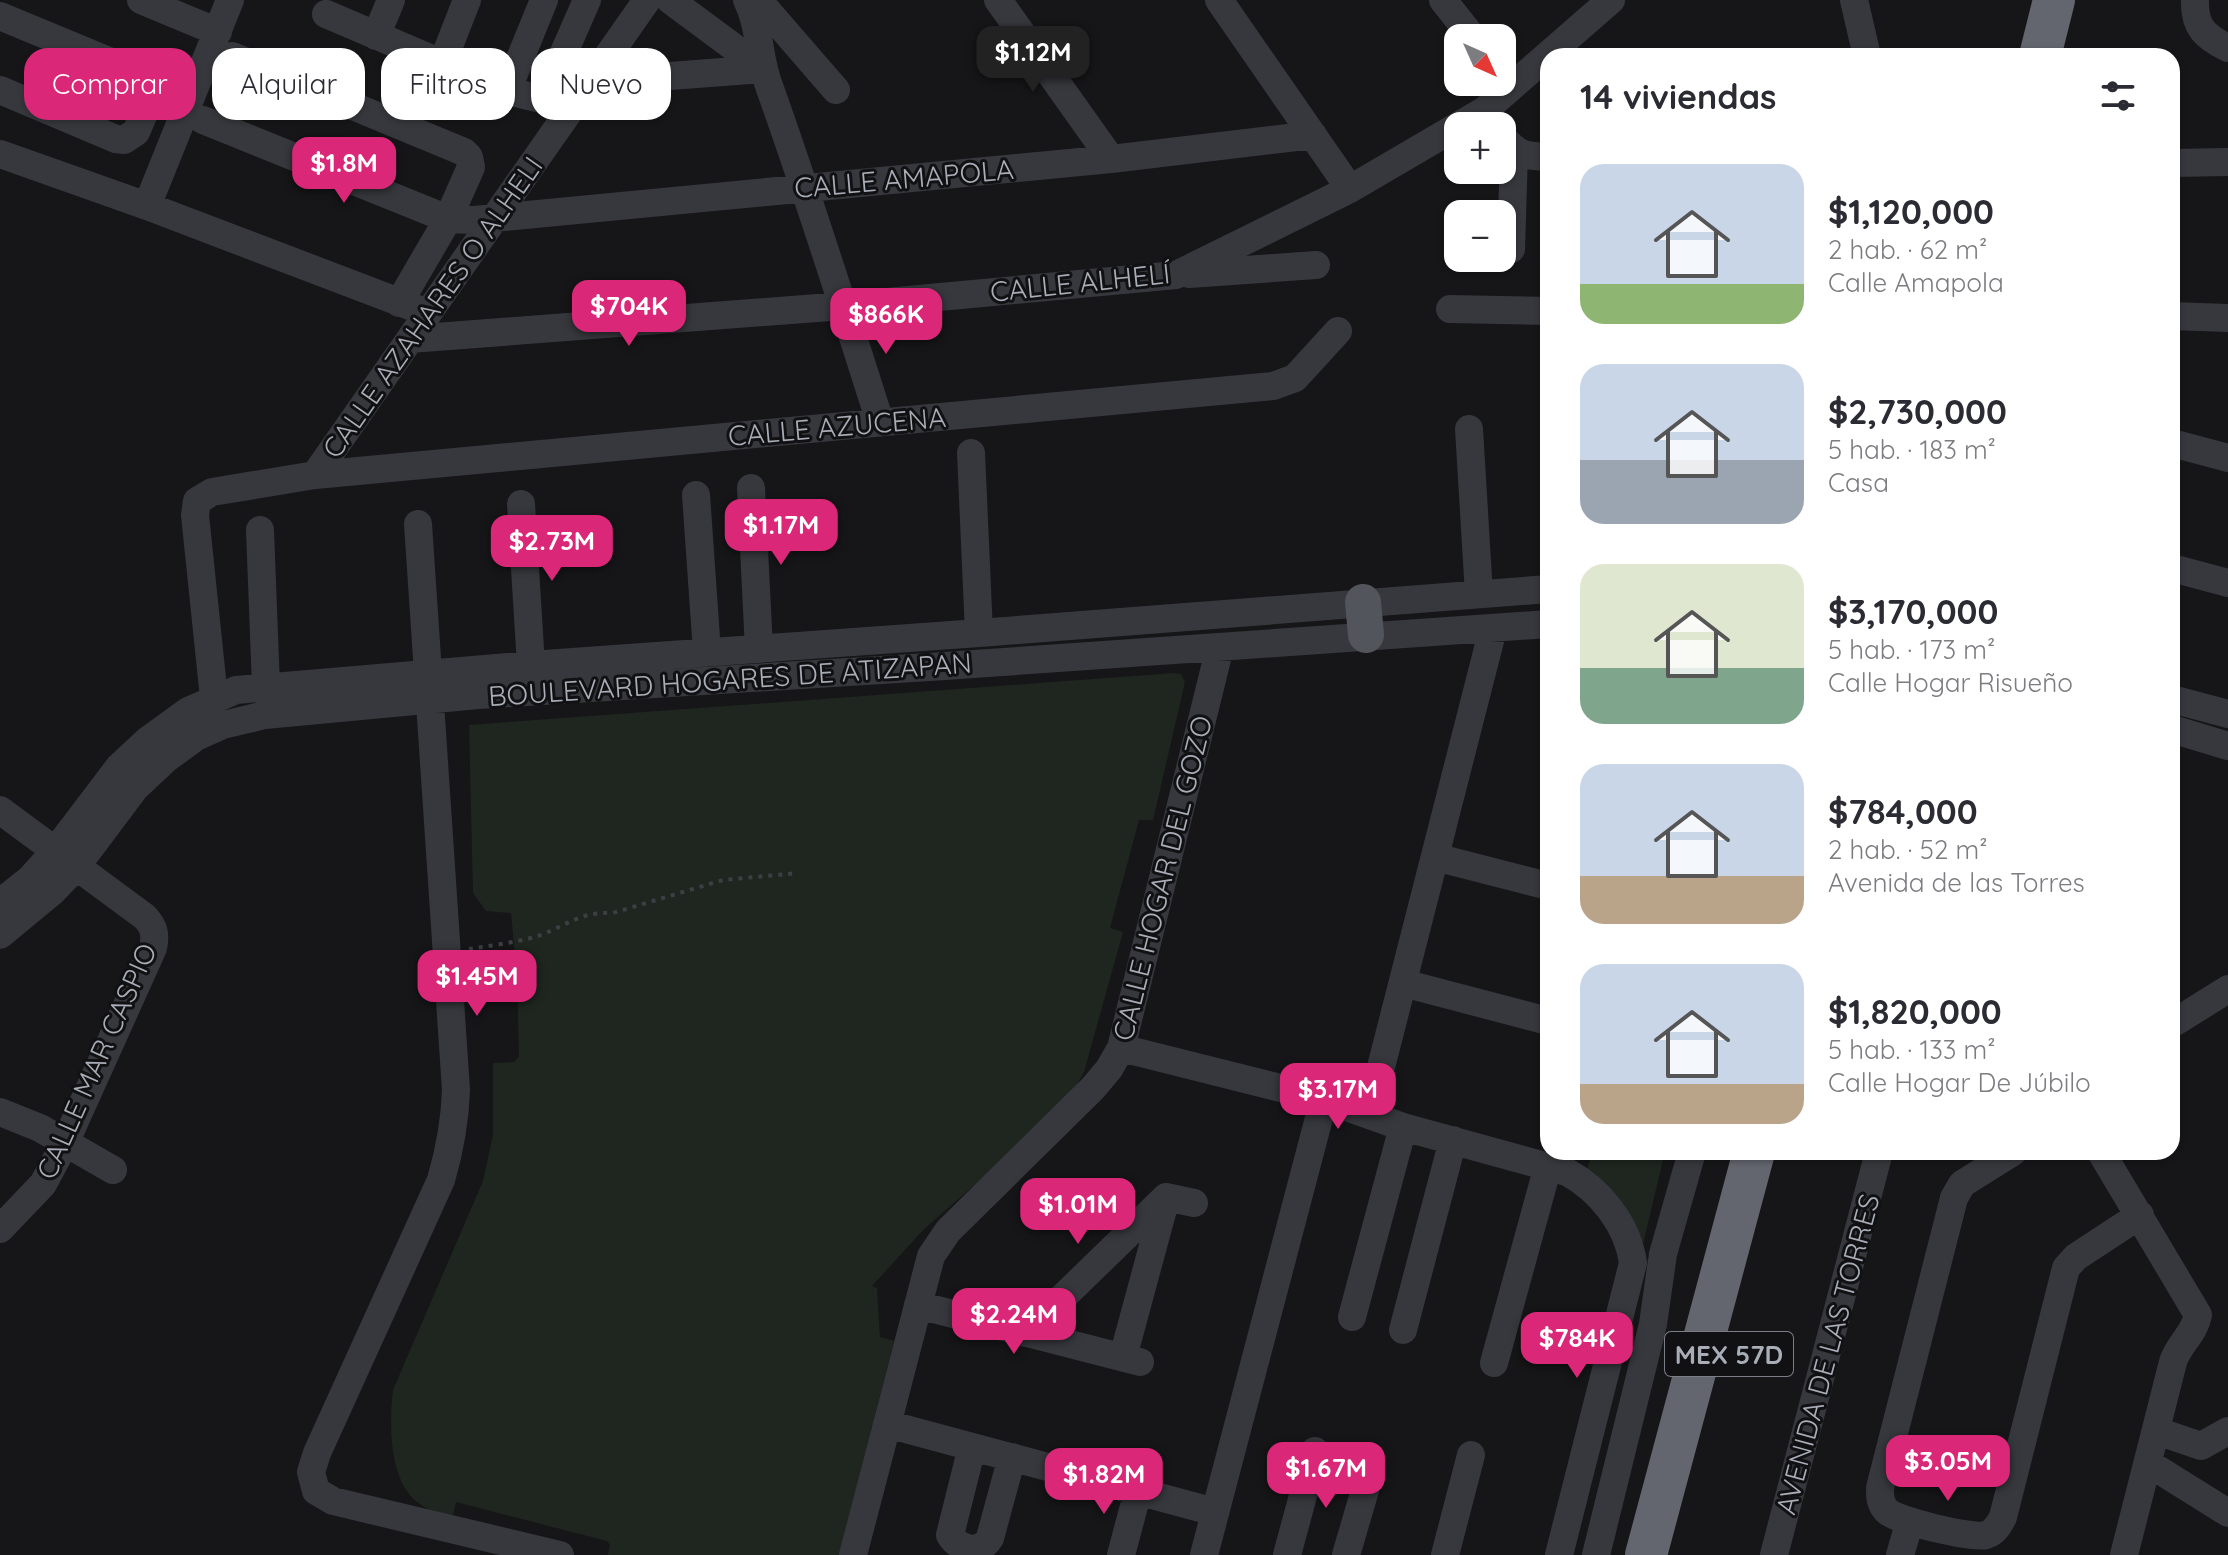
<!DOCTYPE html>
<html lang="es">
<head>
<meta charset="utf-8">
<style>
	body { margin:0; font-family:Quicksand,sans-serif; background:#f2f2f3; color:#2b2b33; height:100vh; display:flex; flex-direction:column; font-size:30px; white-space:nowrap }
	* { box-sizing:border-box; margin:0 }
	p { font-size:26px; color:#7c7c81 }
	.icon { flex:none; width:44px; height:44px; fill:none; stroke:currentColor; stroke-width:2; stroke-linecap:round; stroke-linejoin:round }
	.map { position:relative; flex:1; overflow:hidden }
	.sheet { position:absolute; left:1540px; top:48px; width:640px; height:1112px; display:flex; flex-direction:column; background:#fff; border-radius:24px; box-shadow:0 2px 6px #0004 }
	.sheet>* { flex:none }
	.guide { position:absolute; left:24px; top:48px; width:760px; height:72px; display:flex; gap:16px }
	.needle { width:52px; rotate:135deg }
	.controls { position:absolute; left:1444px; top:24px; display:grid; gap:16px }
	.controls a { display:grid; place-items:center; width:72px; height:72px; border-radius:16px; background:#fff; box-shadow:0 2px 6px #0004; font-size:40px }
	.price { position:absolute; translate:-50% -68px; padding:0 18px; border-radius:16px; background:#db2777; color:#fff; font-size:26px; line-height:52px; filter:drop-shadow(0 2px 4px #0008) }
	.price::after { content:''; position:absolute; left:50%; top:48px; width:24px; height:18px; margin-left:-12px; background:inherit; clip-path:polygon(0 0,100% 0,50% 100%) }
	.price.selected { background:#222; color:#fff }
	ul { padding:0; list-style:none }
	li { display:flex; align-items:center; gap:24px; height:200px; padding:0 40px }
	li span { display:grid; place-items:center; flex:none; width:224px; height:160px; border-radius:24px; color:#555 }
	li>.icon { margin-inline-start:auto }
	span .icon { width:96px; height:96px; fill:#fffc; stroke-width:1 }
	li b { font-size:34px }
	h2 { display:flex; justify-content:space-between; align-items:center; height:96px; padding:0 40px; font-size:34px }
	.chip { padding:0 28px; border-radius:24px; background:#fff; box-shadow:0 2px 6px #0004; font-size:28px; line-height:72px }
	.chip.selected { background:#db2777; color:#fff }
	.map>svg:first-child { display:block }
</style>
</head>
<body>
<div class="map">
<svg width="2228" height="1555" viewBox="0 0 2228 1555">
	<rect width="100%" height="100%" fill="#161618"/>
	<path fill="#1e261f" d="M1174 673 1181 674 1185 682 1153 820H1139L1110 928 1123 932 1084 1072 1074 1090 1008 1156 924 1229 872 1286 877 1288 880 1337 894 1341 839 1555H608L610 1545 607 1541 456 1502 453 1515C442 1513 432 1512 423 1506 388 1486 389 1424 393 1390L483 1181 493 1135V1063L514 1062 519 1057 517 976 511 913 486 911 473 893 469 725Z
		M1592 1152H1665L1642 1248 1587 1170Z"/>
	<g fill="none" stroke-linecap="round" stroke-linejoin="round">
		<path stroke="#3d3f44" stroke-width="4" stroke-dasharray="4 6" stroke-linecap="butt" d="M469 949C489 946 511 943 531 938 562 930 576 911 613 913L723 880 798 873"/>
		<path stroke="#37383d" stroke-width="28" d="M141 0 218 32
			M670 0 763 69
			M747 0C760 26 758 55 768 83 808 195 844 308 880 422
			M758 0 836 90
			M998 0 1111 159
			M1219 0 1350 189
			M1443 0 1473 38
			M1854 0 1867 56
			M2195 0C2194 27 2205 37 2228 48
			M326 14 507 91 537 98 548 89 587 0
			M0 16 123 67 151 97 185 112
			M376 36 391 0
			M232 56 464 152 469 157 471 167 448 219 399 303
			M442 64 467 0
			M590 82 763 69
			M0 90 116 139 124 140 136 132 151 97
			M507 91 544 0
			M203 120 448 219 474 220 1111 159 1313 135
			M1502 136C1517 155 1524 156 1548 157
			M0 154 147 206 428 313
			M2172 163 2228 162
			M147 206 230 0
			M1511 249 1514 152
			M1189 274 1316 265
			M1450 309 1548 311
			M2172 316 2228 318
			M410 339 843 306 1176 275 1350 189 1485 110 1611 0
			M1469 429 1479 594
			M2172 443 2228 458
			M971 453 979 633
			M315 475 1273 386 1295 378 1338 331
			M751 488 759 649
			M696 495 707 652
			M521 504 531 665
			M418 524 456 1090C455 1121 450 1149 441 1180L317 1453 311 1472 316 1491 333 1501 560 1555
			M260 530 266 687
			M2172 568 2228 583
			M214 698 195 515 197 501 212 492 315 475 647 0
			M2172 699 2228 714
			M2172 729 2228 746
			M0 810 145 917C154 927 156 934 153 948L65 1143 43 1184 0 1229
			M1435 857 1548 886
			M0 903 30 879 56 850 119 767 148 740 188 711 236 690 531 665 979 633 1548 589
			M0 935 52 892 75 868 135 788 166 759 196 737 223 725 265 715 478 695 945 666 1548 624
			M1403 983 1548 1021
			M2172 1024 2228 989
			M1121 1048 1324 1099 1403 1127 1567 1172C1600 1190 1628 1225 1633 1263L1559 1555
			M0 1112 40 1128 113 1170
			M1369 1114 1493 629
			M2013 1152 1962 1184 1954 1198 1880 1488C1880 1497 1880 1504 1887 1511 1897 1521 1973 1539 1986 1535 1995 1532 1999 1525 2003 1517L2066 1268 2076 1257 2140 1215
			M2101 1152 2198 1315C2195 1333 2178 1345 2173 1362L2124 1555
			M1166 1197 1194 1203
			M918 1305 1140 1362
			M1352 1317 1403 1127
			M1403 1330 1453 1140
			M1026 1333 1166 1197
			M1123 1357 1166 1198
			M1494 1363 1548 1166
			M887 1424 1215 1512
			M2157 1431 2201 1446 2228 1431
			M972 1447 950 1535C959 1550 980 1555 990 1538L1012 1457
			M2148 1463 2228 1513
			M853 1555 931 1256 948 1231 1093 1088 1109 1069 1121 1048 1220 647
			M1121 1555 1138 1491
			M1204 1555 1324 1099
			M1287 1555 1315 1451
			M1346 1555 1370 1473
			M1445 1555 1471 1455
			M1596 1555 1653 1324 1663 1254 1692 1152
			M1774 1555 1879 1152
			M1900 1555 1910 1521"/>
		<path stroke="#53555c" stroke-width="36" d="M1363 602 1366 635"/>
		<path stroke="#63666e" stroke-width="42" d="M2040 56 2054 0
			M1646 1555 1754 1152"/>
	</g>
	<g text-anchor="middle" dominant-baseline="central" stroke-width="6" stroke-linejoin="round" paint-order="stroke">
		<rect fill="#111113" stroke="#7b7e86" stroke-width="2" x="1665" y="1332" width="128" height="44" rx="6"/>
		<g font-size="26" font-weight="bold" fill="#a8adb8">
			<text x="1729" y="1354">MEX 57D</text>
		</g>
		<g font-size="28" fill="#a8adb8" stroke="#111113">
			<text transform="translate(904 178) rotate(-5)">CALLE AMAPOLA</text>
			<text transform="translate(1080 282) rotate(-6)">CALLE ALHELÍ</text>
			<text transform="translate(432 307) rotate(-55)">CALLE AZAHARES O ALHELI</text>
			<text transform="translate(837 426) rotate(-5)">CALLE AZUCENA</text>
			<text transform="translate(730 679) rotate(-4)">BOULEVARD HOGARES DE ATIZAPAN</text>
			<text transform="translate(1162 878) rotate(-76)">CALLE HOGAR DEL GOZO</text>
			<text transform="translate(96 1061) rotate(-66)">CALLE MAR CASPIO</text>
			<text transform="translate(1827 1354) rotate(-75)">AVENIDA DE LAS TORRES</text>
		</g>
	</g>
</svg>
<div class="controls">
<a><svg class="needle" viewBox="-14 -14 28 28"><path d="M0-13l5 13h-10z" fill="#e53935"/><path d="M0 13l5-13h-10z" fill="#7c7c81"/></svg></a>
<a>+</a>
<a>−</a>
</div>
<b class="price selected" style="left:1033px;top:94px">$1.12M</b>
<b class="price" style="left:344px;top:205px">$1.8M</b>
<b class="price" style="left:629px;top:348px">$704K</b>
<b class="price" style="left:886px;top:356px">$866K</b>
<b class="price" style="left:781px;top:567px">$1.17M</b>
<b class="price" style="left:552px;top:583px">$2.73M</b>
<b class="price" style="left:477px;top:1018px">$1.45M</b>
<b class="price" style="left:1338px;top:1131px">$3.17M</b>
<b class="price" style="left:1078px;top:1246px">$1.01M</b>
<b class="price" style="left:1014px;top:1356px">$2.24M</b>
<b class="price" style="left:1577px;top:1380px">$784K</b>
<b class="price" style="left:1948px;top:1503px">$3.05M</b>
<b class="price" style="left:1326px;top:1510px">$1.67M</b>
<b class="price" style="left:1104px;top:1516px">$1.82M</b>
<div class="guide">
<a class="chip selected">Comprar</a>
<a class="chip">Alquilar</a>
<a class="chip">Filtros</a>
<a class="chip">Nuevo</a>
</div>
<section class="sheet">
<h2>14 viviendas<svg class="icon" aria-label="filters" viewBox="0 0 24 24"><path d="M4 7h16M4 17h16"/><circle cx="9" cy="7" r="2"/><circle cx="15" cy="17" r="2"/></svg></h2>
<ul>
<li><span style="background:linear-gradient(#c9d6e8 75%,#8fb573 0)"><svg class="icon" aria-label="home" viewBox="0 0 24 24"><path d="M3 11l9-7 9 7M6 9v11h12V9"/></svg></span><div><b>$1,120,000</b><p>2 hab. · 62 m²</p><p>Calle Amapola</p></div></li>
<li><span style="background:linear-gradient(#c9d6e8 60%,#9aa5b1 0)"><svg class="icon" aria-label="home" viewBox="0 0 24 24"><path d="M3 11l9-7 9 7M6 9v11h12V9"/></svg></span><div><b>$2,730,000</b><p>5 hab. · 183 m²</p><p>Casa</p></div></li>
<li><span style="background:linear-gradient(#dfe7d0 65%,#7fa58c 0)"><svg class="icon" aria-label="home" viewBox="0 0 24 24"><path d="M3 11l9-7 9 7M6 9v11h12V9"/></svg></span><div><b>$3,170,000</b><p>5 hab. · 173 m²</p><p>Calle Hogar Risueño</p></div></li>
<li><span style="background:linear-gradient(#c9d6e8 70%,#b9a48a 0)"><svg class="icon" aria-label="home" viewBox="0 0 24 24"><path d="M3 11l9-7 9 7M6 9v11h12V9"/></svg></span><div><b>$784,000</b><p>2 hab. · 52 m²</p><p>Avenida de las Torres</p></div></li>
<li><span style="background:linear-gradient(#c9d6e8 75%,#b9a48a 0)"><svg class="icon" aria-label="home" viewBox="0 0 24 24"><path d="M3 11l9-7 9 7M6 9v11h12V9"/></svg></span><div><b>$1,820,000</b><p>5 hab. · 133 m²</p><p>Calle Hogar De Júbilo</p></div></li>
</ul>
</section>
</div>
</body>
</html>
